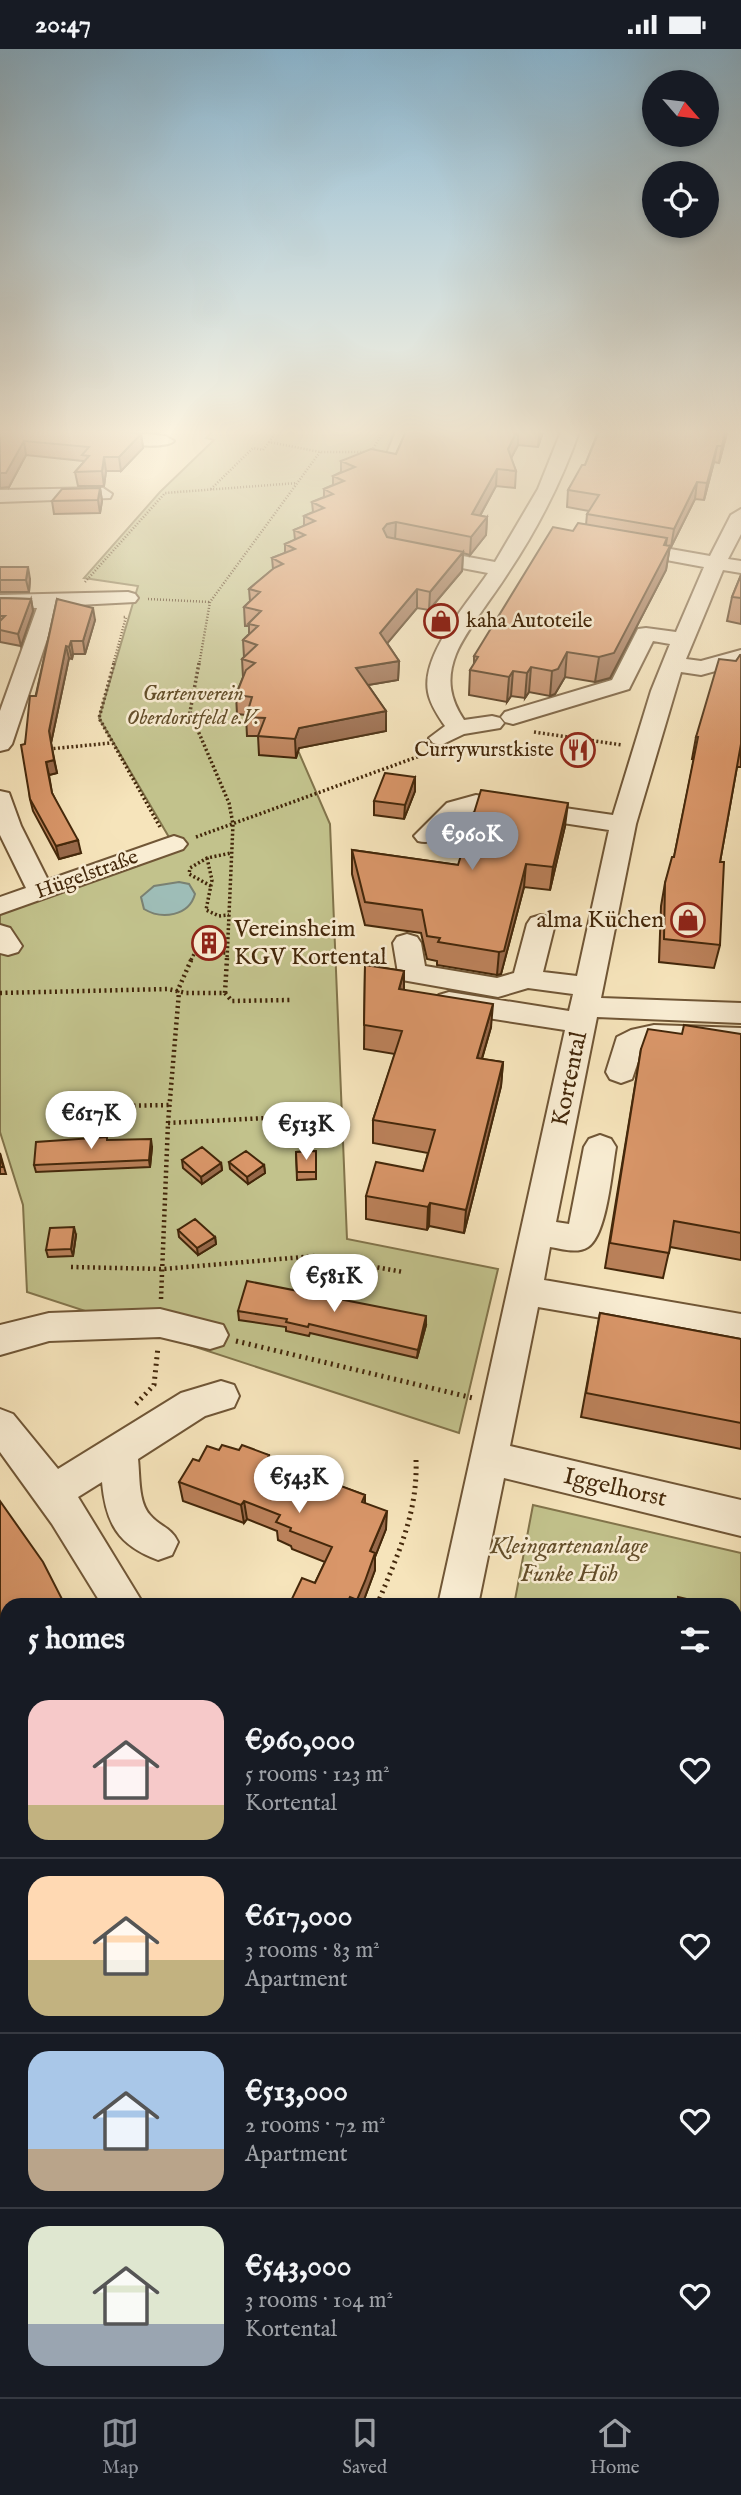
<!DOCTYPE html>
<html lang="en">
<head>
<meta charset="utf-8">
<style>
	body { margin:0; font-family:"IM FELL English",serif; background:#242831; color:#f1f3f6; height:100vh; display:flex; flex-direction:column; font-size:26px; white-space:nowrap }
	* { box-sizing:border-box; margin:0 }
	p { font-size:23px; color:#9ea1a6 }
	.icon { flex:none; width:38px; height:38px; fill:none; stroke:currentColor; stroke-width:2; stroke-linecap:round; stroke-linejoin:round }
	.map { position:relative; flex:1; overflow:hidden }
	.drawer { position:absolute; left:0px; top:1549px; width:742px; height:800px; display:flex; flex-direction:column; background:#171b24; border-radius:21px 21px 0 0; box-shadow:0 4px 10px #0003 }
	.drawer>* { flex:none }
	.needle { width:46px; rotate:118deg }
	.fabs { position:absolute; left:642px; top:21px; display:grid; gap:14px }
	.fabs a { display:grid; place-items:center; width:77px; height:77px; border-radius:50%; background:#171b24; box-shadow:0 4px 10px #0003; font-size:35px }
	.price { position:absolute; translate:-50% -60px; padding:0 16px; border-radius:24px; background:#fff; color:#222; font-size:23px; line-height:46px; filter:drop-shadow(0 2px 4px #0008) }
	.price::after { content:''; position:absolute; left:50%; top:42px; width:21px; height:16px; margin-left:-10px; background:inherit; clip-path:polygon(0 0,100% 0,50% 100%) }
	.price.on { background:#8c9099; color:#fff }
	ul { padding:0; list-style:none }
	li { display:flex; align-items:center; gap:21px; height:175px; padding:0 28px }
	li+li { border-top:2px solid #363941 }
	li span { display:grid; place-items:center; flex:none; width:196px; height:140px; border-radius:21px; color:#555 }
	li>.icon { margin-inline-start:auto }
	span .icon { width:84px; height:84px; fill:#fffc; stroke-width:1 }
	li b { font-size:30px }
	h2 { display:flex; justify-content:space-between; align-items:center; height:84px; padding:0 28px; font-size:30px }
	.status { display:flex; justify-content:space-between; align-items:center; height:49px; padding:0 35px; background:#171b24; direction:ltr }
	.status svg { height:19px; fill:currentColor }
	.tabs { display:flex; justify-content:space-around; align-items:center; height:98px; border-top:2px solid #363941; background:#171b24; font-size:19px; color:#9ea1a6 }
	.tabs a { display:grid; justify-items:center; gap:4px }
	.tabs .on { color:#8c9099 }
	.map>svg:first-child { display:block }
</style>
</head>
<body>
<div class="status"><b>20:47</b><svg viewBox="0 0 49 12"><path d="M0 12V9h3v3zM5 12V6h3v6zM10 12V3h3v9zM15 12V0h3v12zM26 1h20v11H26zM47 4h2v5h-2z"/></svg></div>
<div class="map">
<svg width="741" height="2348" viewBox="0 0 741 2348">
	<rect width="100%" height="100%" fill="#f6e4bb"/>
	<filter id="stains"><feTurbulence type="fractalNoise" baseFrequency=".00286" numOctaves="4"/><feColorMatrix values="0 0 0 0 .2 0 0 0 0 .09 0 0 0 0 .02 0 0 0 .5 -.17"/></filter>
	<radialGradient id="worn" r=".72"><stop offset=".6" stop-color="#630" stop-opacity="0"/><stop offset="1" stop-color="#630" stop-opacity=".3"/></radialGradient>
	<path fill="#c2c28c" stroke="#82744b" stroke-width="2" d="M215 380H396L280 660 330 775 347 1190 498 1220 459 1384 27 1243 23 1156 0 1083V857L173 795 99 669 138 537 84 529 160 443 214 391 206 389Z
		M533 1456 741 1504V2348H371L373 2342H735V1556H514Z"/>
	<path fill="#9ebdb7" stroke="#7a8172" stroke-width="2" d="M179 833 189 835 195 845C189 867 162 871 144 860L141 848 154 837Z"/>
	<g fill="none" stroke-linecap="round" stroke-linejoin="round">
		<g stroke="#705636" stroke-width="4">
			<path id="minor" d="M96 380 165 387 174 392C165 401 112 395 100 390Z
				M562 380H580C562 432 538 479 508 524 493 548 466 581 456 605 446 630 450 650 464 671L492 667 500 669 504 674 500 679 464 685 441 696 433 694 429 689 445 677C438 667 430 655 428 643 421 605 468 554 488 524L420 511 413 509 410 505 413 501 420 499 495 513 538 440Z
				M103 439 112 445 110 449 0 453V441Z
				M741 460V485L728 510 741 512V524L723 521 686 610 701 612 741 601V615L701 626 681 623 636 775 601 949 741 954V974L597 968 556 1173 569 1175 584 1098 589 1090 600 1086 611 1090 616 1098C612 1120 607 1186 588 1198 577 1205 563 1200 550 1198L544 1231 741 1265V1293L538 1258 510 1397 741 1451V1487L504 1429 478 1556H438L565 981 449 963 439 960 435 953 439 946 449 943 569 962 573 945 528 939 498 948 402 931 398 924 393 894 397 888 407 885 417 888 421 894 425 917 497 929 514 924 527 875 531 869 541 866 551 869 555 875 543 923 577 927 609 781 477 761C454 768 443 799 418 792L414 787 447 754 476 746 613 766 651 642 670 595 653 592 629 640 513 675 505 673 501 668 505 663 612 631 638 580 646 579 676 583 704 518 618 502 615 498 618 494 625 492 710 507 731 466Z
				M128 543 135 545 138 549 135 553 58 557 12 695 8 700 0 702V662L37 559 0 558V546Z
				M0 742 9 744 21 777 48 831 165 790 174 787 183 790 187 795 183 800 0 865V848L26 839 0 786Z
				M0 876 10 879 22 897 18 903 8 906 0 904Z
				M654 976 741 979V999L648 997 642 1001 632 1030 621 1034 610 1030 606 1023 617 988 631 981Z
				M160 1260 223 1276 228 1286 223 1296 210 1300 160 1288 49 1292 0 1306V1276L49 1264Z
				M221 1332 234 1336 239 1347 234 1358 205 1367 138 1410C140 1427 138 1453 150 1466 160 1478 171 1478 178 1493L172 1506 158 1511C118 1496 106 1475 102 1433L78 1448 144 1556H102L52 1475 0 1403V1360L13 1365 58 1420 181 1344Z
				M267 2342H323L322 2348H266Z
				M544 2342H600L599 2348H543Z"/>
		</g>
		<path stroke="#43270a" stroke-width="2.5" stroke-dasharray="1 2" stroke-linecap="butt" d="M278 380 269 393 320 403H371L385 380
			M211 440 253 399 263 401 269 393
			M85 533 165 444 297 434
			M148 550 210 553
			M113 616 126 568H123
			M199 616 210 553 320 403"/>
		<path stroke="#43270a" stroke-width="3.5" stroke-dasharray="2 2.5" stroke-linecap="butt" d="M114 614 99 669 160 778
			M199 614 190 663 229 754 233 775 227 911
			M534 683 622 696
			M49 700 111 694
			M196 788 428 704
			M207 809 212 831 206 861 219 867 229 866
			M211 837 189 825 190 819 207 809 231 804
			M191 911 194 905 227 904"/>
		<path stroke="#43270a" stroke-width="4.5" stroke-dasharray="2 3.5" stroke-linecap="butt" d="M177 943 192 909
			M0 944 168 940 186 944H225L227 909
			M225 944 232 952 290 951
			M62 1058 170 1056
			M168 1074 286 1068
			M71 1218 163 1220 315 1207 403 1223
			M161 1250 168 1074 179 943"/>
		<path stroke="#43270a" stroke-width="5" stroke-dasharray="2 4.5" stroke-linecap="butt" d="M236 1292 473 1349
			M136 1355 154 1336 158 1298
			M377 1556C397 1507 418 1465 416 1411"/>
		<use href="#minor" fill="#f9edd3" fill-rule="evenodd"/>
	</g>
	<path fill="#bb815a" stroke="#43270a" stroke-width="2" d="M0 380 141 385 143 399 121 422H106L104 437H78L75 423 83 414V412L26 406 9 438Z
		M122 380H164L159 384Z
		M407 380H544L538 398 518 396 511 409 516 422 515 439 496 437 480 467 487 468 486 486 470 506 463 504 462 522 429 561 417 559 387 594 399 612 398 631 368 636 386 662V682L299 699 296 709 259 706 258 687H247L246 666 237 665 236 646 243 628 242 610 244 608 243 591 249 585V577H245L244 558 250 552 249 540 273 520 272 509 285 504V495L295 491 294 481 304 477V467L313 463 312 453 324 448V440L333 436V427L341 423V412L396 405Z
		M599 380H728L719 414 714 413 704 451 695 450 671 498 670 497 666 521 610 629 595 633 565 628 555 645 550 647 529 643 525 649 511 647 507 653 469 646 470 621 474 616V607L573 482 586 476 587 465 589 462 567 458 568 441 585 416Z
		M100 439 102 452 100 464 54 465 52 452Z
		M0 518 30 530 29 543H0Z
		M741 526V575L727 572 732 548Z
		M0 549 31 550 33 562 21 597 0 593Z
		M57 550 95 571 85 605H73L72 610 69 609 51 694 57 724 49 726 52 744 81 804 59 810 33 762 30 750 25 695Z
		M741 606V718H737L720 813V896L714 919 659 913 661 857 665 834 674 808 694 710H692L696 688 736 612Z
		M415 728V742L404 770 374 766V752Z
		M565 777 550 841 524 838 501 925 497 926 437 916V912L427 910 421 884 365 876 352 825V801L458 816Z
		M365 916 404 922V941L491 978 482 1010 503 1013 501 1037 464 1184 429 1177 427 1181 366 1170V1147L423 1122 428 1104 373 1094V1071L395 1005 364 1000Z
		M682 985H741V1211L670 1198 663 1229 605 1219 641 1000Z
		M152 1098 150 1118 36 1123 34 1116Z
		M316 1102V1130L297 1131 296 1103Z
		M0 1104 6 1125H0Z
		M182 1111 221 1114 222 1121 202 1135 183 1119Z
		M229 1113 264 1116 265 1124 248 1135 230 1120Z
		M178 1181 215 1188 216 1195 198 1206 179 1188Z
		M76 1186 73 1207 48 1208 46 1201Z
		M238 1262 426 1276 417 1309 310 1284 309 1287 286 1282V1278L239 1271Z
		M600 1264 741 1290V1400L581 1368Z
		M239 1401 269 1406 270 1412 365 1446V1454L386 1480 375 1508V1521L362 1556H289L315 1534 325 1513 292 1500 291 1497 278 1491 277 1482 247 1470 244 1474 183 1452 179 1433 199 1412Z
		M741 1863V1925L736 1924Z
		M739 1963 741 1964V2022L735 2021V1967Z
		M735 2059 741 2060V2122L735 2120Z
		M741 2274V2345H739L728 2342H735Z"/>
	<path fill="#98694a" stroke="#43270a" stroke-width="2" d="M518 380V396L507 417 508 400Z
		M540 380H544L538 398Z
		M726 380H728L719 414 722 397Z
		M141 385 143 399 121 422 119 408Z
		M24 392 26 406 9 438 0 439V424Z
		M717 397 714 413 704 451 707 434Z
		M104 408 106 422 104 437 102 422Z
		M497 420 496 437 471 483 472 465Z
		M697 433 695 450 671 498 674 480Z
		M100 439 102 452 100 464 98 451Z
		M487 468 486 486 470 506 471 488Z
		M396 473 395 491 387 493 383 480 387 475Z
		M667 489 664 507 670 497 666 521 610 629 595 633 599 608Z
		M463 503 462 522 429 561 430 543Z
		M28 518 30 530 29 543 26 531Z
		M417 540V559L380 603V584Z
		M31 550 33 562 21 597 18 585Z
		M93 559 95 571 85 605 83 592Z
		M71 592 73 605 72 610 69 598Z
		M66 597 69 609 51 694 49 682Z
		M567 603 565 628 555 645 550 647 552 622Z
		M399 612 398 631 356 638V619Z
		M531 618 529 643 525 649 527 624Z
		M513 622 511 647 507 653 509 628Z
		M386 662V682L299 699 296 709 295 690 299 679Z
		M54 711 57 724 49 726 46 713Z
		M415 728V742L404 770 405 756Z
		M568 754 565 777 550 841 553 818Z
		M78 791 81 804 59 810 56 797Z
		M526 815 524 838 501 925 497 926 499 903Z
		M404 922V946L399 940Z
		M493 955 491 978 475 1033 477 1009Z
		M503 1013 501 1037 464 1184 466 1161Z
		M151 1090 152 1098 150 1118 149 1111Z
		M221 1114 222 1121 202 1135 201 1128Z
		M264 1116 265 1124 248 1135 247 1128Z
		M430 1154 429 1177 427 1181 428 1158Z
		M74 1178 76 1186 73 1207 71 1200Z
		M215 1188 216 1195 198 1206 197 1199Z
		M426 1267V1276L417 1309 418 1301Z
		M244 1452 247 1470 244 1474 241 1456Z
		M387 1462 386 1480 375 1508V1521L362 1556H357V1551L370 1502Z
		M4 1571 7 1577V1581L0 1585V1573Z
		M5 2035 7 2037V2051L0 2132V2089Z"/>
	<path fill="#d99669" stroke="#43270a" stroke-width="2" d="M0 380H109L141 385 119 408H104L102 422 75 423 89 407 82 406 89 398 24 392 6 424H0Z
		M407 380H518L508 400 516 422 497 420 472 465 487 468 471 488 396 473 387 475 383 480 387 488 463 503 430 543 417 540 380 584 399 612 356 619 386 662 299 679 295 690 258 687 265 669 246 668 252 648 236 646 246 621 255 614 242 610 257 596 243 591 258 577 248 575 261 562 244 558 260 543 249 540 274 519 283 515 272 509 295 500 285 495 305 486 294 481 315 472 304 467 324 459 312 453 333 445 324 440 344 432 333 427 355 418 341 412 371 400 396 405Z
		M600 380H726L722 397H717L707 434 697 433 674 480 587 465 599 446 568 441 582 416H585Z
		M100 439 98 451 52 452 62 440Z
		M578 474 667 489 664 496 670 497 614 604 599 608 567 603 558 620 552 622 531 618 527 624 513 622 509 628 470 621 478 608 474 607 553 478 573 482Z
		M0 518H28L26 531H0Z
		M741 526V549L732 548Z
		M0 549 31 550 18 585 0 581V572L5 567H0Z
		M57 550 93 559 83 592H71L69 598 66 597 49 682 54 711 46 713 52 744 78 791 56 797 30 750 21 696 25 695 30 647H36Z
		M740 606H741V695L720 813H724L720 896 664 890 665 834 672 808H674L698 688H696L719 610 736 612Z
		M385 724 415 728 405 756 374 752Z
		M481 741 568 754 553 818 526 815 504 902 499 903 438 893 440 889 427 887 422 861 365 853 352 801 458 816Z
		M365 916 404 922 399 940 493 955 477 1009 503 1013 466 1161 430 1154 428 1158 366 1147 376 1113 423 1122 435 1081 373 1071 402 982 364 976Z
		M684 976 741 985V1184L674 1172 669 1204 610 1194 641 1000 648 980 682 985Z
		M107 1088V1091L151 1090 149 1111 34 1116 36 1093Z
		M202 1098 221 1114 201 1128 182 1111Z
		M246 1102 264 1116 247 1128 229 1113Z
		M316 1102V1123H297L296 1103Z
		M0 1105 3 1118H0Z
		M195 1170 215 1188 197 1199 178 1181Z
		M74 1178 71 1200 46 1201 50 1179Z
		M247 1232 426 1267 418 1301 309 1275 308 1278 286 1273 287 1270 238 1262Z
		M600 1264 741 1290V1374L586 1344Z
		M222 1396 239 1401 242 1396 269 1406 267 1411 292 1420 341 1429 338 1436 365 1446 362 1453 387 1462 370 1502 375 1504 365 1532 357 1551 350 1548 346 1556H289L302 1529 315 1534 332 1498 290 1482 291 1479 276 1473 280 1466 244 1452 241 1456 179 1433 193 1410 199 1412 207 1397 219 1401Z
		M0 1452 43 1513 65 1556H7V1577L4 1571 0 1573Z
		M678 1548 700 1553V1556H677Z
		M739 1963 741 1964V2018L735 2017Z
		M5 2035 0 2089V2038Z
		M735 2059 741 2060V2118L735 2117Z
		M735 2159 741 2160V2223L735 2222Z
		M735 2272 741 2274V2343L735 2341Z
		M479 2342H507L510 2348H471Z"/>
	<linearGradient id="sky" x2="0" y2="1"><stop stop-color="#8ab8d4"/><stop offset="0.54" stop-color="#fbf3e0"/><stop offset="1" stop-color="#fbf3e0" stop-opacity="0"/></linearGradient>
	<rect width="741" height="709" fill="url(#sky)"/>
	<defs>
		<g id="shop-ring" transform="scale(1.75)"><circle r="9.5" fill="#f9edd3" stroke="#8f2418" stroke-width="1.5"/><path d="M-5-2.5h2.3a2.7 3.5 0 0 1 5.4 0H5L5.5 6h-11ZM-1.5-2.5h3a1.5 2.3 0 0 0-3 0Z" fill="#8f2418"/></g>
		<g id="restaurant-ring" transform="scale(1.75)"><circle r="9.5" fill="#f9edd3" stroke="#8f2418" stroke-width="1.5"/><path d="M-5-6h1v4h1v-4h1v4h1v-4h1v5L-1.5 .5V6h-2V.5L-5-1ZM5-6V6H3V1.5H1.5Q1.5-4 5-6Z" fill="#8f2418"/></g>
		<g id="building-ring" transform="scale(1.75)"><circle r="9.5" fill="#f9edd3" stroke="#8f2418" stroke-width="1.5"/><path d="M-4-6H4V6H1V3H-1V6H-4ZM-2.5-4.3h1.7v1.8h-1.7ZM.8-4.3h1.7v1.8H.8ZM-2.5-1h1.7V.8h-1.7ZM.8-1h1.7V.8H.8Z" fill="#8f2418"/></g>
	</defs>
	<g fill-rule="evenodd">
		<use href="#shop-ring" x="441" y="572"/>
		<use href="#restaurant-ring" x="578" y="701"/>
		<use href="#shop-ring" x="688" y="871"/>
		<use href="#building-ring" x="209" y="894"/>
	</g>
	<g text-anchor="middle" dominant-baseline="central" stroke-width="5" stroke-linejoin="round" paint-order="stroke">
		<g font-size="21" fill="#43270a" stroke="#f9edd3" text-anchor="start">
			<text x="466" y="572">kaha Autoteile</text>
			<text x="554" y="701" text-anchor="end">Currywurstkiste</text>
		</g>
		<g font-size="21" font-style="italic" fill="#634e2a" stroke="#f9edd3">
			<text x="193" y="645">Gartenverein<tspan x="193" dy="24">Oberdorstfeld e.V.</tspan></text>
		</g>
		<g font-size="21" fill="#43270a" stroke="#f9edd3">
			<text transform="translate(87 826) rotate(-20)">Hügelstraße</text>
		</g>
		<g font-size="24" fill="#43270a" stroke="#f9edd3" text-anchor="end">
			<text x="664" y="871">alma Küchen</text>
			<text x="234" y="880" text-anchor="start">Vereinsheim<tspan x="234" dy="28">KGV Kortental</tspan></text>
		</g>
		<g font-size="24" fill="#43270a" stroke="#f9edd3">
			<text transform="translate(570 1030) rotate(-78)">Kortental</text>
			<text transform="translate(615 1439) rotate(13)">Iggelhorst</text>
		</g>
		<g font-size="24" font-style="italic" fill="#634e2a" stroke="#f9edd3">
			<text x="569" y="1497">Kleingartenanlage<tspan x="569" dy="28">Funke Höh</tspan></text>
		</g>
	</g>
	<rect width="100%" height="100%" filter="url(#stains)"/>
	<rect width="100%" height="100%" fill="url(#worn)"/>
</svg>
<div class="fabs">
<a><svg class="needle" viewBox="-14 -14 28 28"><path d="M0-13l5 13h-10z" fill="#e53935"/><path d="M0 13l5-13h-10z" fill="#9ea1a6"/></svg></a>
<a><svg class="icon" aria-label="locate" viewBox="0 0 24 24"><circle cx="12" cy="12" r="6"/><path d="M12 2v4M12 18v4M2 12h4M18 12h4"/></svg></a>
</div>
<b class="price on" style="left:472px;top:823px">€960K</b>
<b class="price" style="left:91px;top:1102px">€617K</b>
<b class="price" style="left:306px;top:1113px">€513K</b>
<b class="price" style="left:334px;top:1265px">€581K</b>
<b class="price" style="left:299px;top:1466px">€543K</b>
<section class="drawer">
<h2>5 homes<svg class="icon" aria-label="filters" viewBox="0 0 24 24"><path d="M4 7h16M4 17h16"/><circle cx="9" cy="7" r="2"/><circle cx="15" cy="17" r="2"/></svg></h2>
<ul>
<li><span style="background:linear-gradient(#f6c9c9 75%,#c2b280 0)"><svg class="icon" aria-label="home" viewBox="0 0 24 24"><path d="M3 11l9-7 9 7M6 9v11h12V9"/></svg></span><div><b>€960,000</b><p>5 rooms · 123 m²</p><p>Kortental</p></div><svg class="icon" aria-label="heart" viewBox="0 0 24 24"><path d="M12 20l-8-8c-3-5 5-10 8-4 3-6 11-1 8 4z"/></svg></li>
<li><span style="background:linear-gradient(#ffd9b3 60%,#c2b280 0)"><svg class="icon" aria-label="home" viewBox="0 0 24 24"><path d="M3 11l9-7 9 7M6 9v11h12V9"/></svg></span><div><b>€617,000</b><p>3 rooms · 83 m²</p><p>Apartment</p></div><svg class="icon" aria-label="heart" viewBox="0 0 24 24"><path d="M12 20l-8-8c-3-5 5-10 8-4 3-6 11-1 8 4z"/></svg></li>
<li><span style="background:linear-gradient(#a9c7e8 70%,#b9a48a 0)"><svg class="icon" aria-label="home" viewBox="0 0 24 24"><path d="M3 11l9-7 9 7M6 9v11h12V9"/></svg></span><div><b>€513,000</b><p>2 rooms · 72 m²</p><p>Apartment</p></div><svg class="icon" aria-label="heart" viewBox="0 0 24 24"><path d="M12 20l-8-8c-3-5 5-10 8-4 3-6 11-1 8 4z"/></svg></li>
<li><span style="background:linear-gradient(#dfe7d0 70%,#9aa5b1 0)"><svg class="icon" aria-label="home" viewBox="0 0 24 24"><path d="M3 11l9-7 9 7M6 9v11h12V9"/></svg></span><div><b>€543,000</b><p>3 rooms · 104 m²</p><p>Kortental</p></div><svg class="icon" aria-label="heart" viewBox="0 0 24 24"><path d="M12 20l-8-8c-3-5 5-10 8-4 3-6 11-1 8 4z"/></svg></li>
</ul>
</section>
</div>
<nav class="tabs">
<a class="on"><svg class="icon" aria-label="map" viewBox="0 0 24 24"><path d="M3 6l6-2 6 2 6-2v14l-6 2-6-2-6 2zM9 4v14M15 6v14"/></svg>Map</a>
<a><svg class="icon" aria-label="saved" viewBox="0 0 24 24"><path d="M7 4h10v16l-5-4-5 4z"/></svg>Saved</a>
<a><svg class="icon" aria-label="home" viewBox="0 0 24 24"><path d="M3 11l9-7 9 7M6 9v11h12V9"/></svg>Home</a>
</nav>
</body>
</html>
